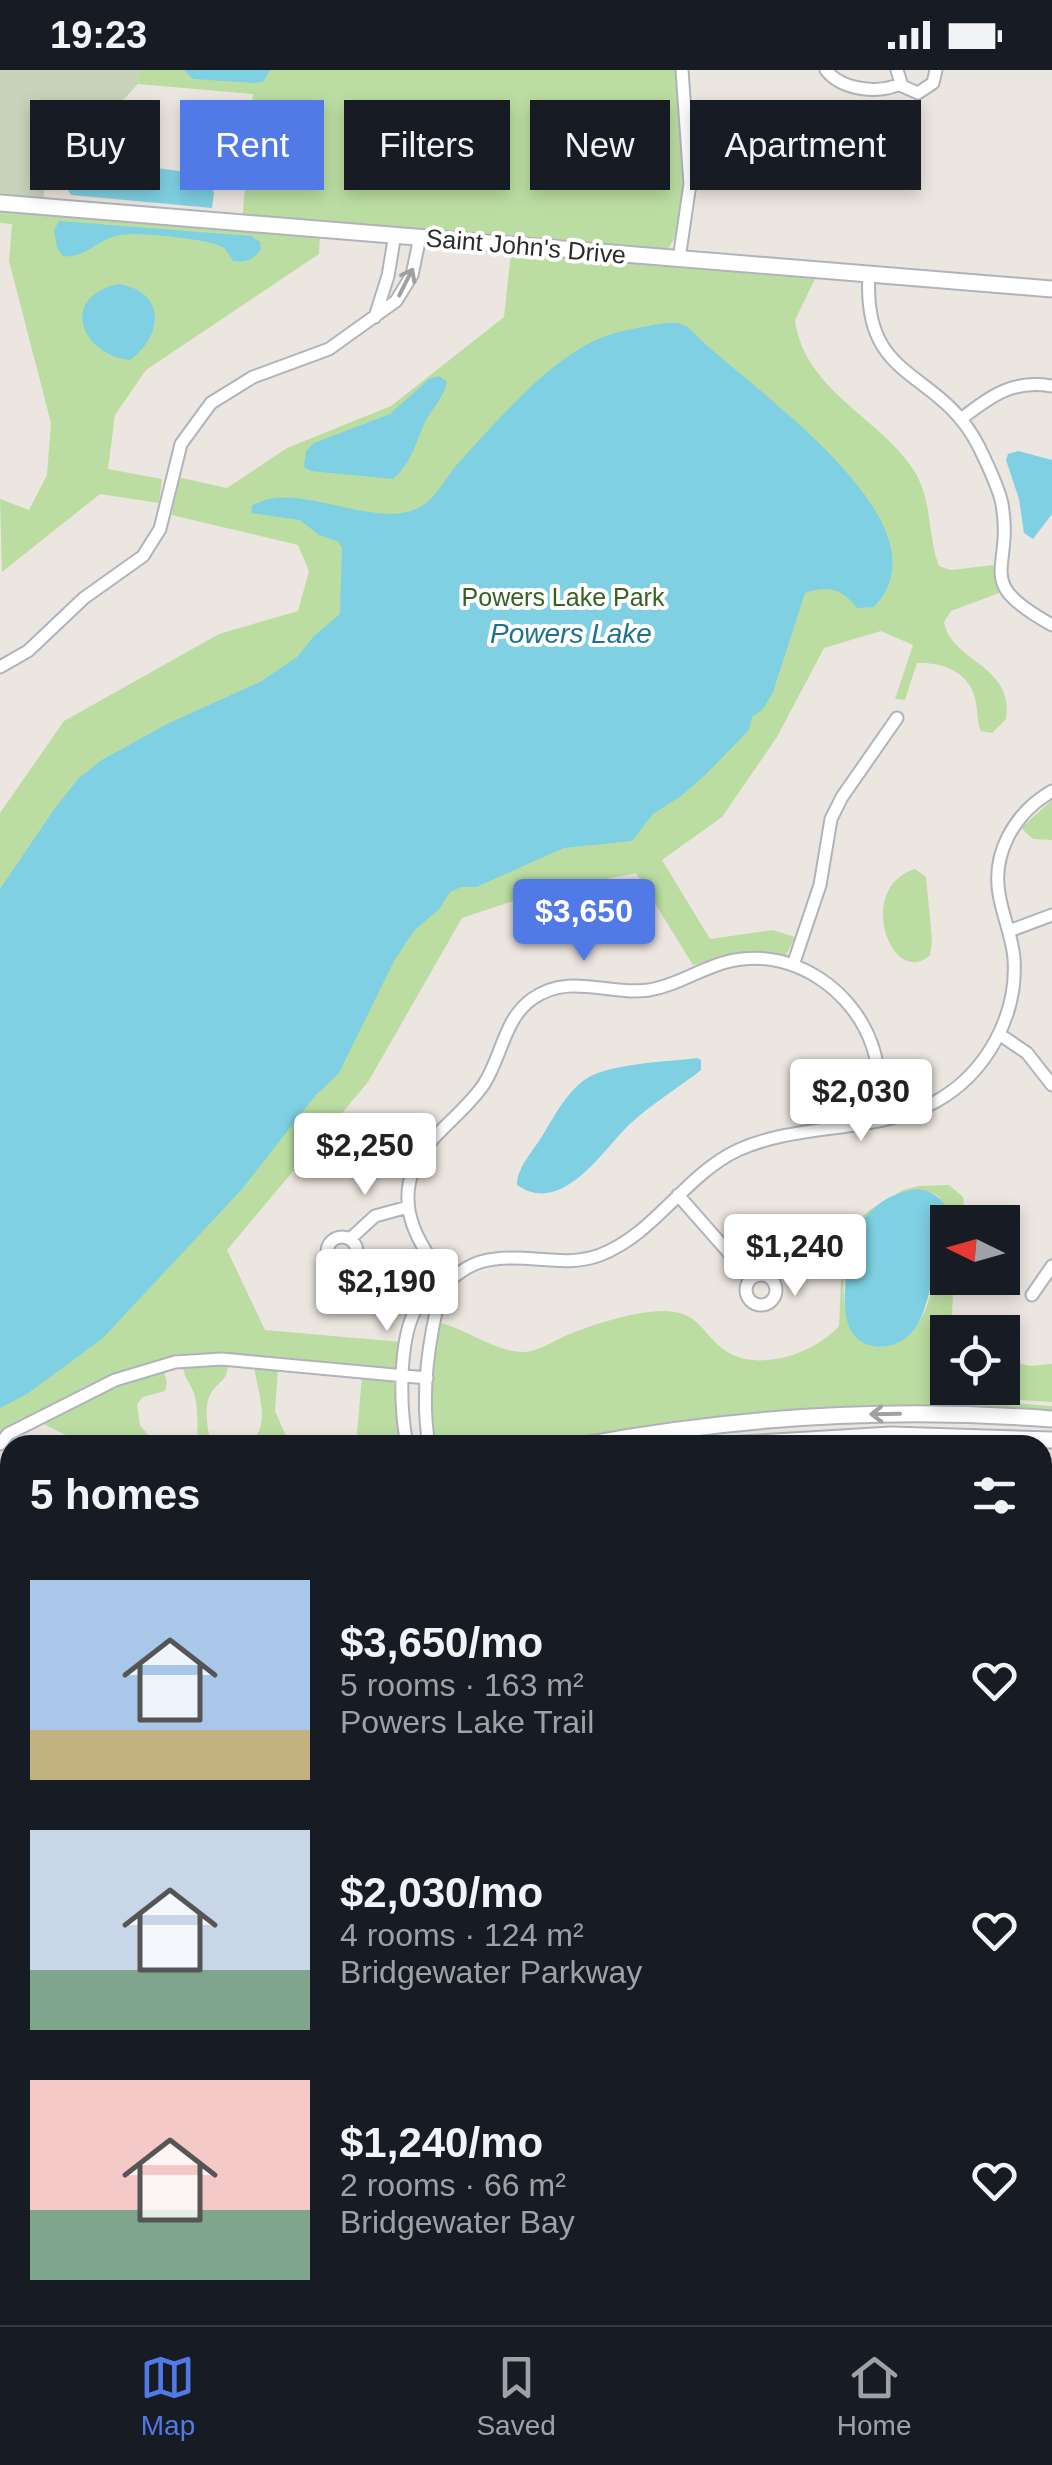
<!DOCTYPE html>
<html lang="en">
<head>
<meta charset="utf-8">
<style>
	body { margin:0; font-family:Helvetica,sans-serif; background:#20242c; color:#f1f3f6; height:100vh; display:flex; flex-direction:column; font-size:38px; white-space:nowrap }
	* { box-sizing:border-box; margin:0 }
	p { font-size:32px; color:#9ea1a6 }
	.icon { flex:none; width:55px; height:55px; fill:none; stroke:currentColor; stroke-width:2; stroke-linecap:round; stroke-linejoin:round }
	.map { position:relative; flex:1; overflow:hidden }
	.drawer { position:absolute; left:0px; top:1365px; width:1052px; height:890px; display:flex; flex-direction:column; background:#171b24; border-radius:30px 30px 0 0; box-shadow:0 5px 15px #0003 }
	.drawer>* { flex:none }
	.guide { position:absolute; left:30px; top:30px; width:992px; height:90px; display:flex; gap:20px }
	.needle { width:65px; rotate:275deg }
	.fabs { position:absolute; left:930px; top:1135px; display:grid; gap:20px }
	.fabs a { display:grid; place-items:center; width:90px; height:90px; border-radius:0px; background:#171b24; box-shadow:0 5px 15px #0003; font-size:50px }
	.price { position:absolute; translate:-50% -85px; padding:0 22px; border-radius:10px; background:#fff; color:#222; font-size:32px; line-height:65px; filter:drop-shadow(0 2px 5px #0008) }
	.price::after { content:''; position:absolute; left:50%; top:60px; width:30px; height:22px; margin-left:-15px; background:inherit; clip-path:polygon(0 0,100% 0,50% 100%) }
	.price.selected { background:#527ae7; color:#fff }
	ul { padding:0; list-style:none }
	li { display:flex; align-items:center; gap:30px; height:250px; padding:0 30px }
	li span { display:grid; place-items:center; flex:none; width:280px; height:200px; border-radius:0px; color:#555 }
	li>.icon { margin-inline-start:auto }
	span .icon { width:120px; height:120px; fill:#fffc; stroke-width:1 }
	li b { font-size:42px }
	h2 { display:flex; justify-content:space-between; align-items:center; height:120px; padding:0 30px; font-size:42px }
	.pill { padding:0 35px; border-radius:0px; background:#171b24; box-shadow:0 5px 15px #0003; font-size:35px; line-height:90px }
	.pill.selected { background:#527ae7; color:#fff }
	.status { display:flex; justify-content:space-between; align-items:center; height:70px; padding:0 50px; background:#171b24; direction:ltr }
	.status svg { height:28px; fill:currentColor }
	.tabs { display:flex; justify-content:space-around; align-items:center; height:140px; border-top:2px solid #363941; background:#171b24; font-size:28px; color:#9ea1a6 }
	.tabs a { display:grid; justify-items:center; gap:5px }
	.tabs .selected { color:#527ae7 }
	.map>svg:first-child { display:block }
</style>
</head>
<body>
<div class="status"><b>19:23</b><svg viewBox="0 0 49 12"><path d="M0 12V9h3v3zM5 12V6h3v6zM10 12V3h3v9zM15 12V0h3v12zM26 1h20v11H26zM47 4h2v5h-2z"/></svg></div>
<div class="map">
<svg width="1052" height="2255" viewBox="0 0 1052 2255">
	<rect width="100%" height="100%" fill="#ece6e0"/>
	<path fill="#bbdda2" d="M140 0H682L690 85 683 154 668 179 512 175 242 152 253 24 138 14Z
		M0 140 320 166 319 184 146 300 115 345 108 399 162 409 159 433 100 424 2 502 0 429 29 440 47 405 51 353 9 191 12 154 0 153Z
		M511 182 815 209 795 250C804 320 879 347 913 399 933 429 927 465 939 496L951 500 994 495 999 523 951 541 944 552C950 591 1015 595 1006 649L992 663 981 661C976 650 978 639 975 628 968 601 942 592 917 593L905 630 895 629 913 575 881 561 824 578 777 667 722 747 662 790 710 869 773 860 795 867 786 885 742 882 693 895 636 803 540 822 462 848 368 1012 227 1180 265 1260 401 1272 395 1298 225 1284 170 1287 113 1305 0 1363V743L64 651 219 564 298 541 309 501 298 475 172 445 177 407 227 418 287 378 391 336 504 247Z
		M1052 730V770L1033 769 1021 758Z
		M915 799 926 807 932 870 930 885C892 920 854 818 915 799Z
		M949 1115 963 1127 966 1152H952L938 1126C920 1116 905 1120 888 1131 875 1139 862 1149 854 1162 839 1188 835 1272 876 1276 889 1278 902 1272 911 1262 932 1241 933 1205 947 1179L948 1208H954L951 1262H948V1318H1002L1003 1288 1029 1296 1052 1294V1332L988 1328 987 1331 1052 1336V1341L943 1335 824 1337 695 1349 528 1375H435L430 1332 438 1252C467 1259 497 1283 524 1282 540 1281 553 1271 567 1265 595 1254 634 1241 664 1241 701 1242 701 1264 726 1281 759 1303 815 1283 839 1256L842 1190 851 1159 868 1141 903 1120 919 1116Z
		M206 1294 228 1295C227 1311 219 1311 211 1323 204 1334 207 1353 209 1365L218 1375H87L41 1353 107 1319 163 1299 167 1312 165 1321 143 1327 137 1334 140 1355 152 1370 189 1373 197 1366C198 1353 198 1333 193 1321 189 1311 184 1308 183 1296Z
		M254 1297 278 1299 275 1341 290 1375H247C273 1358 258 1323 254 1297Z
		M362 1307 390 1310 394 1313 400 1375H356Z
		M17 1365 22 1375H10V1460L0 1461V1397L8 1386 11 1370Z
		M0 1501H10V1662L0 1663Z
		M0 1977 10 1980V2245H288L292 2255H0Z
		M1052 2125V2255H988L994 2245H1042L1043 2128Z"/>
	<path fill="#c8d4b9" d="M0 0H140L138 14 45 113 43 136 0 133Z"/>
	<path fill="#7ed0e2" d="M184 0H270L263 12 254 13 193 9Z
		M84 88 186 102 203 110 214 122 212 138 71 125C63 116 68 104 72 94Z
		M59 151 251 166 260 172 261 178C256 189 245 193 233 191 230 187 228 182 224 178 213 169 137 162 121 165 99 168 85 189 63 186L57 178 54 160Z
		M118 214C166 221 164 265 130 290 82 285 58 228 118 214Z
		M665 253H678L688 257C737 311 957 450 874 537L857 538C842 519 828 515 805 523L773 622 763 639 752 647 749 660 706 704 681 726 653 744 632 771 564 778 476 817H461L450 822 440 838 413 862 394 891 339 1003 315 1026 242 1119 103 1268 27 1324 0 1338V819L55 738 78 709 100 691 167 654 260 612 297 587 314 566 340 544 342 477 337 471 319 465 300 450 251 443 252 436C292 408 371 459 416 439 437 430 446 405 462 389 499 349 548 291 598 269 619 260 643 257 665 253Z
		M439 306 447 312C444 328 431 339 424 354 415 375 411 393 393 409L311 401 304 397 306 381 314 373 390 344 429 309Z
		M1018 381 1052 390V444L1033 469 1024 463 1019 429 1006 390 1008 384Z
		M697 988 701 990V1000C678 1018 653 1033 631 1053 603 1079 563 1147 517 1115 517 1098 532 1082 541 1068 554 1047 567 1020 589 1007 615 993 667 992 697 988Z
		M918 1119C937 1122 948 1134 952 1152H948C948 1160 949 1168 948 1176 946 1185 939 1194 935 1203 925 1231 924 1268 888 1276 878 1278 867 1276 859 1270 845 1259 844 1236 845 1220 846 1172 862 1126 918 1119Z
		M0 1984 10 1987V2113L0 2110Z
		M0 2223 10 2224V2245H185L208 2255H0Z"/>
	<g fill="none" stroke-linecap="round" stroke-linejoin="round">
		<g stroke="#b0b3bb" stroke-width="15">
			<path id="street" d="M826 0C841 20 878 24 900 14
				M897 0 902 16 918 23 933 13 936 0
				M679 189 690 114 682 0
				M869 205C862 314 939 297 979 377 987 394 998 415 1002 434 1014 503 971 510 1052 555
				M375 247 388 206 395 164
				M961 349C991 326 1013 309 1052 316
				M0 597 28 581 84 528 143 486 160 459 181 374 211 333 253 307 329 279 396 231 412 205 420 167
				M1009 861 1052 845
				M793 895 820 815 831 749 842 727 897 648
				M999 964 1027 983 1052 1015
				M678 1125 751 1208
				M327 1182a15 15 0 1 1 30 0a15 15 0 1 1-30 0Z
				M350 1169 375 1146 408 1137
				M746 1220a15 15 0 1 1 30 0a15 15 0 1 1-30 0Z
				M448 1211C410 1167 388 1119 433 1069 450 1050 469 1036 484 1014 502 986 504 949 532 929 569 902 609 926 649 920 680 915 705 895 735 890 794 879 853 920 872 975 880 998 882 1025 886 1049
				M1032 1225 1052 1196
				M0 1374 8 1364 115 1310 175 1292 222 1289 427 1308
				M407 1375C400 1339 396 1256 424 1228 429 1223 437 1220 443 1216 459 1202 473 1191 495 1189 531 1184 565 1198 600 1185 655 1164 685 1105 738 1080 800 1052 874 1064 935 1032 986 1004 1018 946 1014 888 1012 867 1004 849 1000 829 990 785 1014 743 1052 721
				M429 1375C420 1322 429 1268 442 1216
				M1042 1737H1052
				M0 1917 10 1918
				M1042 2028 1052 2027
				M844 2245H866"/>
		</g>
		<g stroke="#b0b3bb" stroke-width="19">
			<path id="secondary" d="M0 133 1052 219
				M584 1375C739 1346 895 1337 1052 1349
				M725 1375 891 1365 1052 1370
				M0 1469H10
				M0 1491 10 1490"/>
		</g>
		<use href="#street" stroke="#fff" stroke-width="11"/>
		<use href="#secondary" stroke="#fff" stroke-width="15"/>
	</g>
	<defs><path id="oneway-shaft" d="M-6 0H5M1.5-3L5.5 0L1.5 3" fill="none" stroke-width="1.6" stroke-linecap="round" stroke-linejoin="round" transform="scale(2.5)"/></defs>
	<g stroke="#a0a0a0">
		<use href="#oneway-shaft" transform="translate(406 212) rotate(-63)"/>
		<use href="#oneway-shaft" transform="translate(885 1344) rotate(179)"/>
	</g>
	<g text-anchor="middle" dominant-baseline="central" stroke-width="8" stroke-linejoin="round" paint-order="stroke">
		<g font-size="25" fill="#2c2c2c" stroke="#fff">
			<text transform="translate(526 176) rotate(5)">Saint John's Drive</text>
		</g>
		<g font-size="25" fill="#356223" stroke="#fff">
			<text x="563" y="527">Powers Lake Park</text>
		</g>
		<g font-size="28" font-style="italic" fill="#1c7290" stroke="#fff">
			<text x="571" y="563">Powers Lake</text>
		</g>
	</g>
</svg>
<div class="fabs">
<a><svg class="needle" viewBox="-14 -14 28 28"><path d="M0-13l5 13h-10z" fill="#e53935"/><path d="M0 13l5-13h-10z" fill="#9ea1a6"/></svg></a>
<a><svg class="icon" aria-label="locate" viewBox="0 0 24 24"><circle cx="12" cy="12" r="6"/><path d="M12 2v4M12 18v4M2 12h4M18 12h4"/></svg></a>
</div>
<b class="price selected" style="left:584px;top:894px">$3,650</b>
<b class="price" style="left:861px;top:1074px">$2,030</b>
<b class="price" style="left:365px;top:1128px">$2,250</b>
<b class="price" style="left:795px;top:1229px">$1,240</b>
<b class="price" style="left:387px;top:1264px">$2,190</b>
<div class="guide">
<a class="pill">Buy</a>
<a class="pill selected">Rent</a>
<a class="pill">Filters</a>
<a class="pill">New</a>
<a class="pill">Apartment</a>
</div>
<section class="drawer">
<h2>5 homes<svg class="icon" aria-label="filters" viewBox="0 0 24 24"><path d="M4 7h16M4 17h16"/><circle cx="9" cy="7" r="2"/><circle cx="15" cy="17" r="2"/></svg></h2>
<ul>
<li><span style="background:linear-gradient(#a9c7e8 75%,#c2b280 0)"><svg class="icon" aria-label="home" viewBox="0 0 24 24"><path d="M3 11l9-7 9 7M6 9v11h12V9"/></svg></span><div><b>$3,650/mo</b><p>5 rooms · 163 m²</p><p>Powers Lake Trail</p></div><svg class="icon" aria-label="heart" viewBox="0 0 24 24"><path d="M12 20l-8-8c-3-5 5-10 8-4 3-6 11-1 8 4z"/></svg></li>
<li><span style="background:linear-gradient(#c9d6e8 70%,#7fa58c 0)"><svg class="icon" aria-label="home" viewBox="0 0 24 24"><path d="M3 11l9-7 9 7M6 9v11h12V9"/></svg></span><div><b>$2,030/mo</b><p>4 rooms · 124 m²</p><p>Bridgewater Parkway</p></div><svg class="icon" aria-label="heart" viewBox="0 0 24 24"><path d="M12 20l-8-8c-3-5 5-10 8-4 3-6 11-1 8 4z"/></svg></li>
<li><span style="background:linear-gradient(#f6c9c9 65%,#7fa58c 0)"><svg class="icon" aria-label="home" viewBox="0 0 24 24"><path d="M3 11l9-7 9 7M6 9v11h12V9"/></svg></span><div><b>$1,240/mo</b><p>2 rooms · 66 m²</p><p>Bridgewater Bay</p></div><svg class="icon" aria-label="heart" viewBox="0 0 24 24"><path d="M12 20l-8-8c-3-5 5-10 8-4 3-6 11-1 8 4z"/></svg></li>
</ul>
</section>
</div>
<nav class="tabs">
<a class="selected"><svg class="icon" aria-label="map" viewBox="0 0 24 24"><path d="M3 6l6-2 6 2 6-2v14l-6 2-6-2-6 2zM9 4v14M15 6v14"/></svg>Map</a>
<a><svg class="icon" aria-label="saved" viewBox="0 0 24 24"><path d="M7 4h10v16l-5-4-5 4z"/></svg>Saved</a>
<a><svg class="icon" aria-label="home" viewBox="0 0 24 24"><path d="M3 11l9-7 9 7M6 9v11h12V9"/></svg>Home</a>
</nav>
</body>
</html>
